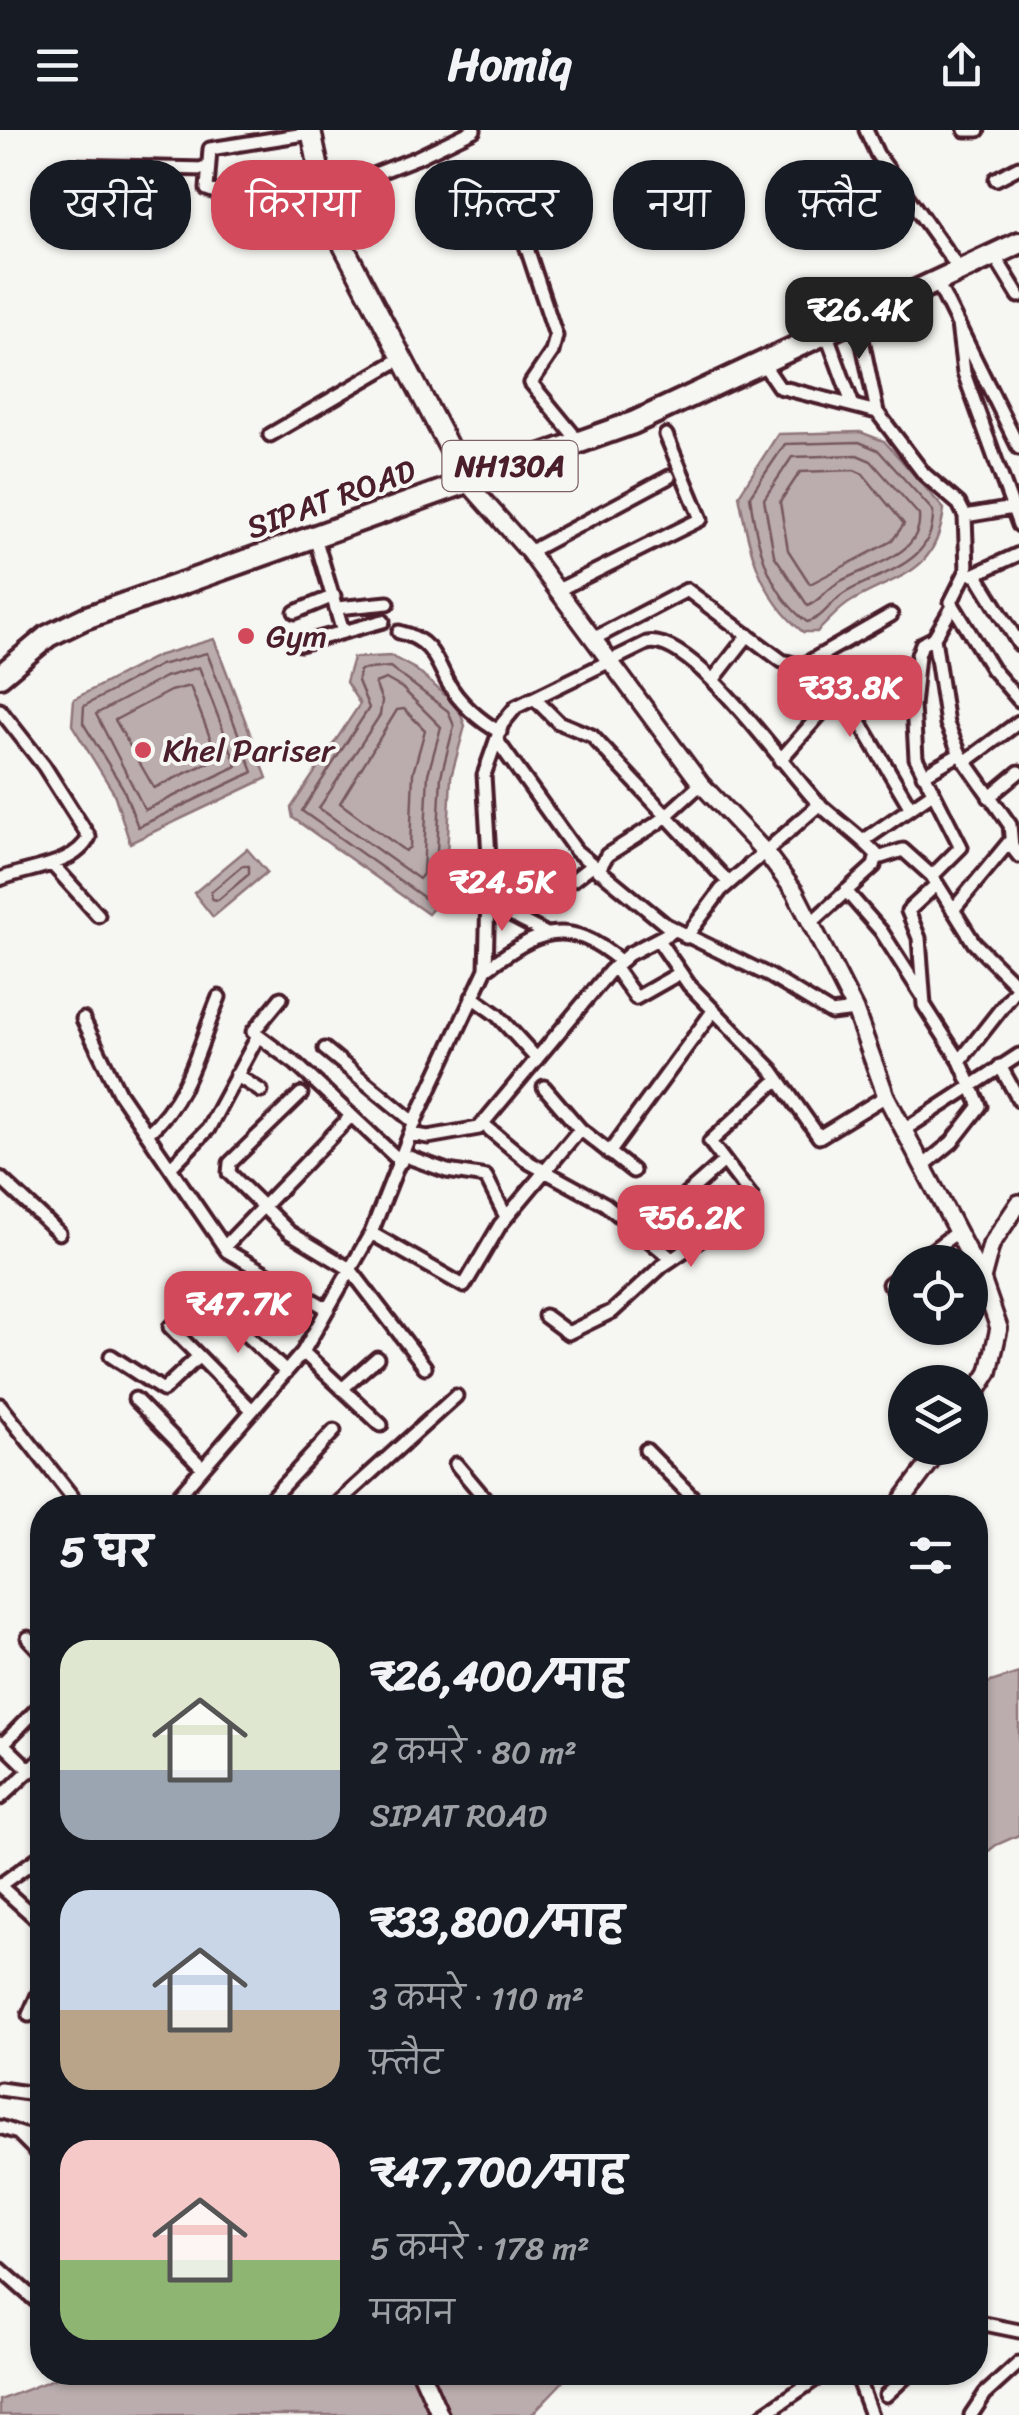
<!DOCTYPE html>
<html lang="hi">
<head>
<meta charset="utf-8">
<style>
	body { margin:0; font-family:Sriracha,"Playpen Sans Deva",sans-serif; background:#242831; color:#f1f3f6; height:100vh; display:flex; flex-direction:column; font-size:38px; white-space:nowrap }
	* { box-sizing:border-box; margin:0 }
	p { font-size:32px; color:#9ea1a6 }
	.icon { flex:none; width:55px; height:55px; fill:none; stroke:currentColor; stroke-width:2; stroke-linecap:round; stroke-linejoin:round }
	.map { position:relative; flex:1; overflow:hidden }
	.panel { position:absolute; left:30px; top:1365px; width:958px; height:890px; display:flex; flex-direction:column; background:#171b24; border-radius:40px; box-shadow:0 2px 8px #0004 }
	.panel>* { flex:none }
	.top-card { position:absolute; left:30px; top:30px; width:960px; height:90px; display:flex; gap:20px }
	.controls { position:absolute; left:888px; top:1115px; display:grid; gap:20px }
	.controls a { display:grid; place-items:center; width:100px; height:100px; border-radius:50%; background:#171b24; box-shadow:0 2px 8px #0004; font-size:50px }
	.price { position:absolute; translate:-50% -85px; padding:0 22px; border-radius:20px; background:#d1495b; color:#fff; font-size:32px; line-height:65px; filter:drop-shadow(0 2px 5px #0008) }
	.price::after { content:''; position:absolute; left:50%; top:60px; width:30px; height:22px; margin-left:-15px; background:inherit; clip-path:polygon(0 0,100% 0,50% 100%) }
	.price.current { background:#222; color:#fff }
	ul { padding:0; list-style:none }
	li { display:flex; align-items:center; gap:30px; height:250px; padding:0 30px }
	li span { display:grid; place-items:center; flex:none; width:280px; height:200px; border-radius:30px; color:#555 }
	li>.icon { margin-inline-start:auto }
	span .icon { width:120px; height:120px; fill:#fffc; stroke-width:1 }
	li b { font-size:42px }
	h2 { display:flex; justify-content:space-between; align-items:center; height:120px; padding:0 30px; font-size:42px }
	.tag { padding:0 35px; border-radius:40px; background:#171b24; box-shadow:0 2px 8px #0004; font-size:35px; line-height:90px }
	.tag.current { background:#d1495b; color:#fff }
	header { display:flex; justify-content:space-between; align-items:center; height:130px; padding:0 30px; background:#171b24; font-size:45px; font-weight:700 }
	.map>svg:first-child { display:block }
</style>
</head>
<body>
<header><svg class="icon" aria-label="menu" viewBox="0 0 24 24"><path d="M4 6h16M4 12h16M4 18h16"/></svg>Homiq<svg class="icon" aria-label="share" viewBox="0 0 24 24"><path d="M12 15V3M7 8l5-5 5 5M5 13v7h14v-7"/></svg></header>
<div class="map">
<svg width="1019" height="2285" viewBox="0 0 1019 2285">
	<rect width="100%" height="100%" fill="#f6f6f2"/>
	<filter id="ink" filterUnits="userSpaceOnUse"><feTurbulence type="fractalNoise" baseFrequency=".01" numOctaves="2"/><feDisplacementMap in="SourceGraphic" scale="20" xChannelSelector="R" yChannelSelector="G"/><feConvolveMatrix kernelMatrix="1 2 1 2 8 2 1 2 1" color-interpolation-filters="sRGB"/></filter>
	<g filter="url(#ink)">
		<path fill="#bbadae" stroke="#8e747a" stroke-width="2.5" d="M860 302 884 311 944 379C936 445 900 443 852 471 839 478 828 492 817 502H803C759 466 749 418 739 365L778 304Z
			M214 509 267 648 130 713 114 663 72 595 74 569 157 526Z
			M391 526 415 539 458 576 465 596 451 647 445 765 428 784 293 688 291 678 360 574 346 552 353 528Z
			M247 719 267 742 213 787 194 763Z
			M1019 1543V1705L996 1715 975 1732V1557Z
			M69 2243H571L531 2285H0V2270Z"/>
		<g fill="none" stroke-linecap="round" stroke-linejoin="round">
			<path stroke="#77585f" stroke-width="2.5" d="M859 312 878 320 933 381C935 435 881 441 845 463 831 471 823 489 807 492 768 463 756 412 750 366L785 314Z
				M857 325 871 331 919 385C923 426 867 436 839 452 827 459 819 471 808 476L774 425 764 369 792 327Z
				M854 340 863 344 904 394 892 411 810 454 788 420 780 372 800 342Z
				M207 523 253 642 138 697 123 658 83 593 84 576 160 535Z
				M199 537 237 636 145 680 96 584 165 547Z
				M390 537 448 581 454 596 441 646 435 759 426 769 302 681 369 578 358 551 360 540Z
				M386 549 402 558 441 597 428 644 423 744 419 749 319 678 380 585 382 571 375 553Z
				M190 556 218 628 154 658 115 590 170 561Z
				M404 579 425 600 413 643 410 717 405 721 340 673 397 580Z
				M242 736H249V744L218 770 212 769 211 762Z"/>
			<g stroke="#4a1f2b" stroke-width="19">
				<path id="street" d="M866 0 877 24 954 132
					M965 0H978
					M311 3 210 19 207 59 226 66 324 64 416 28 474 0
					M68 36 206 39
					M996 49 1019 37
					M507 58 556 206 552 222 531 253 572 303
					M994 125 1019 166
					M935 148 1019 318
					M858 190 877 282
					M958 194 964 243 1019 395
					M827 205 852 273
					M764 235 779 257 877 282 924 344 959 374 965 386 967 440 951 472 992 539 1019 570
					M270 305 402 228
					M965 386 1019 377
					M315 407 342 499
					M529 422 669 347
					M976 444 1019 514
					M973 445 1019 424
					M558 460 701 389 666 305
					M953 476 934 508 947 594 960 624 1010 695 1012 717 1019 726
					M337 478 388 473
					M295 482 334 466
					M399 502C429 509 435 526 447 551 458 572 480 591 500 602
					M595 508 687 460 782 531 802 536 891 485
					M300 514 383 491
					M821 526 909 675
					M713 550 748 505
					M534 568 558 592 592 606 729 753
					M0 580 44 636 89 707C75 736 27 738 0 749
					M498 612 576 721 666 795 770 846 831 883 855 880
					M780 630 843 558
					M965 632 1019 592
					M923 645 960 624
					M989 667 1019 642
					M863 711 931 664
					M878 728 903 720 932 746 974 813 1019 858
					M52 734 98 785
					M598 741 607 725 659 692 701 654
					M932 746 961 717 916 628 913 576 918 525 922 514 934 508
					M846 761 881 801 922 865
					M498 773 505 782 545 803
					M490 775 573 750 591 736
					M953 780 1010 711
					M686 807 721 760 820 674
					M658 810 689 855 772 940 819 1007 886 966
					M614 837 636 868 680 843
					M486 839C538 801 566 785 620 831
					M472 867 497 885 537 929
					M281 868 253 902 296 934 401 1032
					M83 889 119 963 227 1121 328 1179
					M325 919 415 993
					M960 931 1019 856
					M1000 936 1019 970
					M236 945 261 961
					M544 957 580 999 633 1041
					M301 964 230 1033 229 1043 289 1102 350 1139 425 1237
					M483 994 530 1033 605 1074 672 1129
					M904 1000 1019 925
					M147 1004C190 966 198 917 219 867
					M411 1004 428 1007 479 998 610 841 629 824 675 800
					M609 1023 713 881
					M403 1025 447 1041 486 1047 506 1087
					M923 1036 952 1012 980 976 960 931 924 875 919 808 908 781 937 754
					M171 1037 208 999 258 906
					M0 1048 59 1103
					M680 1070 724 1031
					M371 1103 464 1156 500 1095 580 999
					M224 1117 350 987
					M917 1132 957 1102
					M889 1154 905 1142
					M219 1180 286 1242
					M545 1186 568 1203 613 1181 662 1136 749 1077 751 1066 710 1012 778 949
					M170 1197 252 1280
					M303 1222 381 1295
					M111 1226 163 1260 198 1227
					M342 1259 377 1228
					M135 1269 202 1337
					M0 1275 81 1378
					M646 1320 703 1378
					M456 1334 493 1378
					M168 1378 303 1222 371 1103 416 989 486 839 489 727 484 645 502 594 516 577 647 513C692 502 786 640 818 673 837 691 859 705 877 725L874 736 811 793
					M262 1378 334 1301
					M332 1378 456 1266
					M28 1508 42 1523
					M0 1611 31 1641
					M3 1614 42 1574
					M0 1668 42 1629
					M0 1755 42 1725
					M0 1756 42 1794
					M29 1885 42 1856
					M0 1959 42 1965
					M0 1997 42 2011
					M18 2003 42 2027
					M0 2139 42 2176
					M975 2192 1019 2201
					M855 2242 871 2285
					M886 2265 911 2242
					M763 2285 826 2242
					M971 2285 985 2264 1019 2233"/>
			</g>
			<g stroke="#4a1f2b" stroke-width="22">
				<path id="secondary" d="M467 352 529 422 701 654 766 723 795 762 855 880 886 966 982 1149 999 1198 989 1242 970 1272
					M982 1149 991 1115 1019 1073
					M896 1378 941 1318
					M421 2242 440 2285"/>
			</g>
			<g stroke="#4a1f2b" stroke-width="25">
				<path id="primary" d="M311 0 324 64 344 117 467 352"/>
			</g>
			<g stroke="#4a1f2b" stroke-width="28">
				<path id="highway" d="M0 546 48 506 85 488 633 293 1019 113"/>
			</g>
			<use href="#street" stroke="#f6f6f2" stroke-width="11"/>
			<use href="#secondary" stroke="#f6f6f2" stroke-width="15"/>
			<use href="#primary" stroke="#f6f6f2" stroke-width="18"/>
			<use href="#highway" stroke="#f6f6f2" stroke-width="20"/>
		</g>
	</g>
	<g fill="#d1495b" stroke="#f6f6f2" stroke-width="4">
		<circle cx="246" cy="506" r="10"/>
		<circle cx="143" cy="620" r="10"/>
	</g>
	<g text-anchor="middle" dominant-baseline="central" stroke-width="8" stroke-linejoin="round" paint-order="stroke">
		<rect fill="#f6f6f2" stroke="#7e6067" stroke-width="2.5" x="442.5" y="311" width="135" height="50" rx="8"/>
		<g font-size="30" font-weight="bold" fill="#4a1f2b">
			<text x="510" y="336">NH130A</text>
		</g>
		<g font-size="32" fill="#4a1f2b" stroke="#f6f6f2">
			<text transform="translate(331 369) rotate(-20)">SIPAT ROAD</text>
		</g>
		<g font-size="32" fill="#4a1f2b" stroke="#f6f6f2" text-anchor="start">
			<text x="266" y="506">Gym</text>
			<text x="163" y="620">Khel Pariser</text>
		</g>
	</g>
</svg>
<div class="controls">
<a><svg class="icon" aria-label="locate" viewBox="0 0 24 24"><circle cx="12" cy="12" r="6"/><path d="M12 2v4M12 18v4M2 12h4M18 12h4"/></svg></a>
<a><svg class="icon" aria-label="layers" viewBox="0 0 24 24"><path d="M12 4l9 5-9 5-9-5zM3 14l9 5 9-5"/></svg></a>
</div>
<b class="price current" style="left:859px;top:232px">₹26.4K</b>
<b class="price" style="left:850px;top:610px">₹33.8K</b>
<b class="price" style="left:502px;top:804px">₹24.5K</b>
<b class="price" style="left:691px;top:1140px">₹56.2K</b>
<b class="price" style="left:238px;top:1226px">₹47.7K</b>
<div class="top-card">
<a class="tag">खरीदें</a>
<a class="tag current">किराया</a>
<a class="tag">फ़िल्टर</a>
<a class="tag">नया</a>
<a class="tag">फ़्लैट</a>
</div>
<section class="panel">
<h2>5 घर<svg class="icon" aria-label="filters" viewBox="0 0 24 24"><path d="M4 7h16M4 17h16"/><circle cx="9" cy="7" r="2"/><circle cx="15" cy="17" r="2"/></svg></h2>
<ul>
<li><span style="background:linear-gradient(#dfe7d0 65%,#9aa5b1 0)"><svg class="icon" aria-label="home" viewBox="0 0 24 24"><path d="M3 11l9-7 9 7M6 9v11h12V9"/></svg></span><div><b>₹26,400/माह</b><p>2 कमरे · 80 m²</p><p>SIPAT ROAD</p></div></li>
<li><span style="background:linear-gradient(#c9d6e8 60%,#b9a48a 0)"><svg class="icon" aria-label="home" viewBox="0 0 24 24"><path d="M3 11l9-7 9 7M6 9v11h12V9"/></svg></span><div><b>₹33,800/माह</b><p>3 कमरे · 110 m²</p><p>फ़्लैट</p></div></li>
<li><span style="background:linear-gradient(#f6c9c9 60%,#8fb573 0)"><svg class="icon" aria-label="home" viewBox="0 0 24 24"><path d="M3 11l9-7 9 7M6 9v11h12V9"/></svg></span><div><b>₹47,700/माह</b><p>5 कमरे · 178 m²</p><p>मकान</p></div></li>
</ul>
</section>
</div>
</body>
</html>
